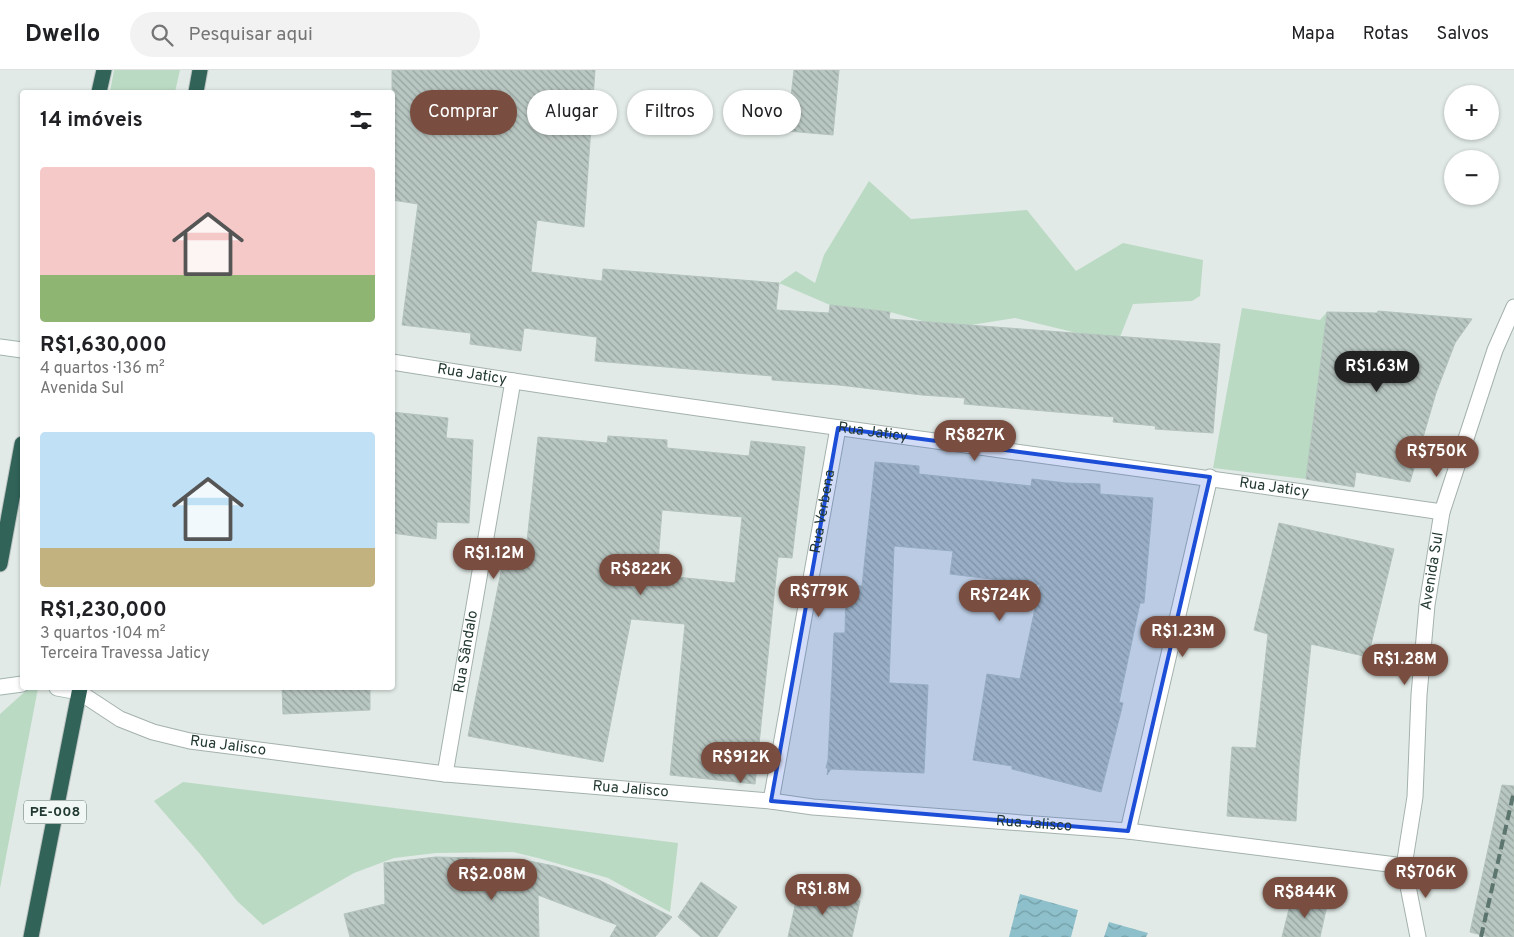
<!DOCTYPE html>
<html lang="pt">
<head>
<meta charset="utf-8">
<style>
	body { margin:0; font-family:Overpass,sans-serif; background:#f2f2f2; color:#202124; height:100vh; display:flex; flex-direction:column; font-size:19px; white-space:nowrap }
	* { box-sizing:border-box; margin:0 }
	p { font-size:16px; color:#757577 }
	.icon { flex:none; width:28px; height:28px; fill:none; stroke:currentColor; stroke-width:2; stroke-linecap:round; stroke-linejoin:round }
	.map { position:relative; flex:1; overflow:hidden }
	.side { position:absolute; left:20px; top:20px; width:375px; height:600px; display:flex; flex-direction:column; background:#fff; border-radius:5px; box-shadow:0 1px 4px #0004 }
	.side>* { flex:none }
	.guide { position:absolute; left:410px; top:20px; width:475px; height:45px; display:flex; gap:10px }
	.fabs { position:absolute; left:1444px; top:15px; display:grid; gap:10px }
	.fabs a { display:grid; place-items:center; width:55px; height:55px; border-radius:50%; background:#fff; box-shadow:0 1px 4px #0004; font-size:25px }
	.price { position:absolute; translate:-50% -42px; padding:0 11px; border-radius:18px; background:#794e40; color:#fff; font-size:16px; line-height:32px; filter:drop-shadow(0 1px 2px #0008) }
	.price::after { content:''; position:absolute; left:50%; top:30px; width:15px; height:11px; margin-left:-8px; background:inherit; clip-path:polygon(0 0,100% 0,50% 100%) }
	.price.current { background:#222; color:#fff }
	ul { padding:0; list-style:none }
	li { display:grid; align-content:center; gap:10px; height:265px; padding:0 20px }
	li span { display:grid; place-items:center; height:155px; border-radius:5px; color:#555 }
	li>.icon { margin-inline-start:auto }
	span .icon { width:90px; height:90px; fill:#fffc; stroke-width:1 }
	li b { font-size:21px }
	h2 { display:flex; justify-content:space-between; align-items:center; height:60px; padding:0 20px; font-size:21px }
	.chip { padding:0 18px; border-radius:22px; background:#fff; box-shadow:0 1px 4px #0004; font-size:18px; line-height:45px }
	.chip.current { background:#794e40; color:#fff }
	header { display:flex; align-items:center; gap:30px; box-sizing:border-box; height:70px; padding:0 25px; background:#fff; border-bottom:1px solid #e0e0e0 }
	header strong { font-size:24px }
	nav { display:flex; gap:28px; margin-inline-start:auto; font-size:18px }
	.search { width:350px; height:45px; background:#f2f2f2; display:flex; align-items:center; gap:12px; box-sizing:border-box; padding:0 18px; border-radius:28px; color:#757577; font-size:19px }
	.map>svg:first-child { display:block }
</style>
</head>
<body>
<header>
<strong>Dwello</strong>
<div class="search"><svg class="icon" aria-label="search" viewBox="0 0 24 24"><circle cx="10" cy="10" r="6"/><path d="M15 15l6 6"/></svg>Pesquisar aqui</div>
<nav><a>Mapa</a><a>Rotas</a><a>Salvos</a></nav>
</header>
<div class="map">
<svg width="1514" height="867" viewBox="0 0 1514 867">
	<defs>
		<pattern id="water-waves" width="16" height="10" patternUnits="userSpaceOnUse" patternTransform="scale(1.25)"><rect width="16" height="10" fill="#8dc0cb"/><path d="M0 5q4-4 8 0t8 0" fill="none" stroke="#739da5"/></pattern>
		<pattern id="building-back-hatch" width="6" height="6" patternUnits="userSpaceOnUse" patternTransform="scale(1.25)"><rect width="6" height="6" fill="#b9c7c2"/><path d="M-1 5l2 2M0 0l6 6M5-1l2 2" fill="none" stroke="#96a39e"/></pattern>
	</defs>
	<rect width="100%" height="100%" fill="#e1eae6"/>
	<path fill="#bbdac4" d="M114 0H180L175 22H110Z
		M869 111 911 149 1027 140 1076 201 1123 173 1203 190 1200 226 1192 231 1133 234 1120 267 1077 263 1015 248 971 255 926 252 890 242 830 235 779 213 796 201 815 213 824 185Z
		M1242 238 1320 250 1327 242 1306 409 1213 398Z
		M29 618H38L0 818V644Z
		M183 712 678 773 670 842 608 808 538 788 513 782 436 783 394 788 354 803 263 855 237 831 200 784 154 731Z"/>
	<path fill="url(#water-waves)" d="M1020 824 1078 840 1071 867H1009Z
		M1109 852 1148 863 1146 867H1104Z"/>
	<path fill="url(#building-back-hatch)" stroke="#b4c3bd" fill-rule="evenodd" d="M392 0H595L584 157 537 150 531 202 602 211 603 199 779 213 776 240 829 243 830 235 890 242 889 249 1220 274 1213 363 1155 359 1156 356 1113 352 1114 347 964 334 965 328 922 325 839 315 772 310V306L595 291 597 267 524 258 521 281 470 274 471 263 402 255 418 134 392 130Z
		M794 0H839L833 65 787 61Z
		M1378 241 1472 249 1455 273 1436 323 1410 412 1356 402 1354 417 1306 409 1327 242 1377 243Z
		M392 342 448 348 446 368 473 370 469 453 437 452 436 469 392 463Z
		M608 366 667 370V378L749 386 751 371 805 377 792 488 778 487 755 714 670 705 685 554 631 549 603 692 468 666 506 477 526 481 538 367 607 373ZM662 440 742 447 735 513 657 505Z
		M875 392 919 396V404L1031 416 1032 409 1066 413 1100 414V424L1153 428 1144 533H1140L1119 632 1123 633 1101 722 1012 699V696L973 690 987 604 1020 609 1040 515 950 504 953 481 894 476 889 613 928 615 924 703 831 699 827 705 828 698H826L828 690 834 563H845L846 515 862 516Z
		M1279 453 1394 479 1368 587 1311 574 1299 696 1296 751 1227 746 1232 677 1256 678 1268 564 1254 560Z
		M282 618H370V640L283 644Z
		M1502 715 1514 716V867H1489L1470 862Z
		M436 787 519 789 554 796 599 810 672 847 655 867H610L617 855 538 825 539 867H350L344 844 385 834 384 793Z
		M701 812 737 837 717 867H701L678 847Z
		M799 818 860 831 852 867H788Z
		M1292 827 1327 835 1320 867H1282Z"/>
	<g fill="none" stroke-linecap="round" stroke-linejoin="round">
		<g stroke="#a4b1ad" stroke-width="17">
			<g id="street">
				<path id="s1" d="M392 292C742 348 1092 390 1442 442"/>
				<path id="s2" d="M79 622 120 649 153 662 190 671 445 704 771 731 813 737 1128 761 1404 796"/>
				<path id="s3" d="M445 704 513 311"/>
				<path id="s4" d="M771 731 838 358"/>
				<path d="M1128 761 1210 407"/>
				<path id="s5" d="M1418 867 1404 796 1415 727 1419 625 1427 535 1442 442 1495 280 1514 237"/>
			</g>
		</g>
		<g stroke="#a1b5ae" stroke-width="17">
			<path id="secondary" d="M0 277 22 280
				M0 617 22 614
				M57 618 79 622"/>
		</g>
		<g stroke="#bdc4c2" stroke-width="17">
			<path id="highway" d="M99 22 104 0
				M196 22 200 0
				M0 494 22 374
				M31 867 80 618"/>
		</g>
		<use href="#street" stroke="#fff" stroke-width="15"/>
		<use href="#secondary" stroke="#fff" stroke-width="15"/>
		<use href="#highway" stroke="#316359" stroke-width="15"/>
		<path stroke="#5d756f" stroke-width="4" stroke-dasharray="10 5" stroke-linecap="butt" d="M1481 867 1514 721"/>
	</g>
	<path fill="#1d4ed8" fill-opacity="0.2" stroke="#1d4ed8" stroke-width="4" stroke-linejoin="round" d="M838 358 1210 407 1128 761 771 731Z"/>
	<g text-anchor="middle" dominant-baseline="central" stroke-width="4.5" stroke-linejoin="round" paint-order="stroke">
		<rect fill="#f1f7f4" stroke="#61726d" stroke-width="1" x="24" y="730.5" width="62" height="23" rx="4"/>
		<g font-size="14" font-weight="bold" fill="#233933">
			<text x="55" y="742">PE-008</text>
		</g>
		<g font-size="15" fill="#233933" stroke="#f1f7f4">
			<text stroke="none"><textPath href="#s1" startOffset="81">Rua Jaticy</textPath></text>
			<text stroke="none"><textPath href="#s1" startOffset="486">Rua Jaticy</textPath></text>
			<text stroke="none"><textPath href="#s1" startOffset="891">Rua Jaticy</textPath></text>
			<text stroke="none"><textPath href="#s4" startOffset="294">Rua Verbena</textPath></text>
			<text stroke="none"><textPath href="#s5" startOffset="369">Avenida Sul</textPath></text>
			<text stroke="none"><textPath href="#s3" startOffset="124">Rua Sândalo</textPath></text>
			<text stroke="none"><textPath href="#s2" startOffset="161">Rua Jalisco</textPath></text>
			<text stroke="none"><textPath href="#s2" startOffset="566">Rua Jalisco</textPath></text>
			<text stroke="none"><textPath href="#s2" startOffset="971">Rua Jalisco</textPath></text>
		</g>
	</g>
</svg>
<div class="fabs">
<a>+</a>
<a>−</a>
</div>
<b class="price current" style="left:1377px;top:323px">R$1.63M</b>
<b class="price" style="left:975px;top:392px">R$827K</b>
<b class="price" style="left:1437px;top:408px">R$750K</b>
<b class="price" style="left:494px;top:510px">R$1.12M</b>
<b class="price" style="left:641px;top:526px">R$822K</b>
<b class="price" style="left:819px;top:548px">R$779K</b>
<b class="price" style="left:1000px;top:552px">R$724K</b>
<b class="price" style="left:1183px;top:588px">R$1.23M</b>
<b class="price" style="left:1405px;top:616px">R$1.28M</b>
<b class="price" style="left:741px;top:714px">R$912K</b>
<b class="price" style="left:1426px;top:829px">R$706K</b>
<b class="price" style="left:492px;top:831px">R$2.08M</b>
<b class="price" style="left:823px;top:846px">R$1.8M</b>
<b class="price" style="left:1305px;top:849px">R$844K</b>
<div class="guide">
<a class="chip current">Comprar</a>
<a class="chip">Alugar</a>
<a class="chip">Filtros</a>
<a class="chip">Novo</a>
</div>
<section class="side">
<h2>14 imóveis<svg class="icon" aria-label="filters" viewBox="0 0 24 24"><path d="M4 7h16M4 17h16"/><circle cx="9" cy="7" r="2"/><circle cx="15" cy="17" r="2"/></svg></h2>
<ul>
<li><span style="background:linear-gradient(#f6c9c9 70%,#8fb573 0)"><svg class="icon" aria-label="home" viewBox="0 0 24 24"><path d="M3 11l9-7 9 7M6 9v11h12V9"/></svg></span><div><b>R$1,630,000</b><p>4 quartos · 136 m²</p><p>Avenida Sul</p></div></li>
<li><span style="background:linear-gradient(#bfe0f5 75%,#c2b280 0)"><svg class="icon" aria-label="home" viewBox="0 0 24 24"><path d="M3 11l9-7 9 7M6 9v11h12V9"/></svg></span><div><b>R$1,230,000</b><p>3 quartos · 104 m²</p><p>Terceira Travessa Jaticy</p></div></li>
</ul>
</section>
</div>
</body>
</html>
